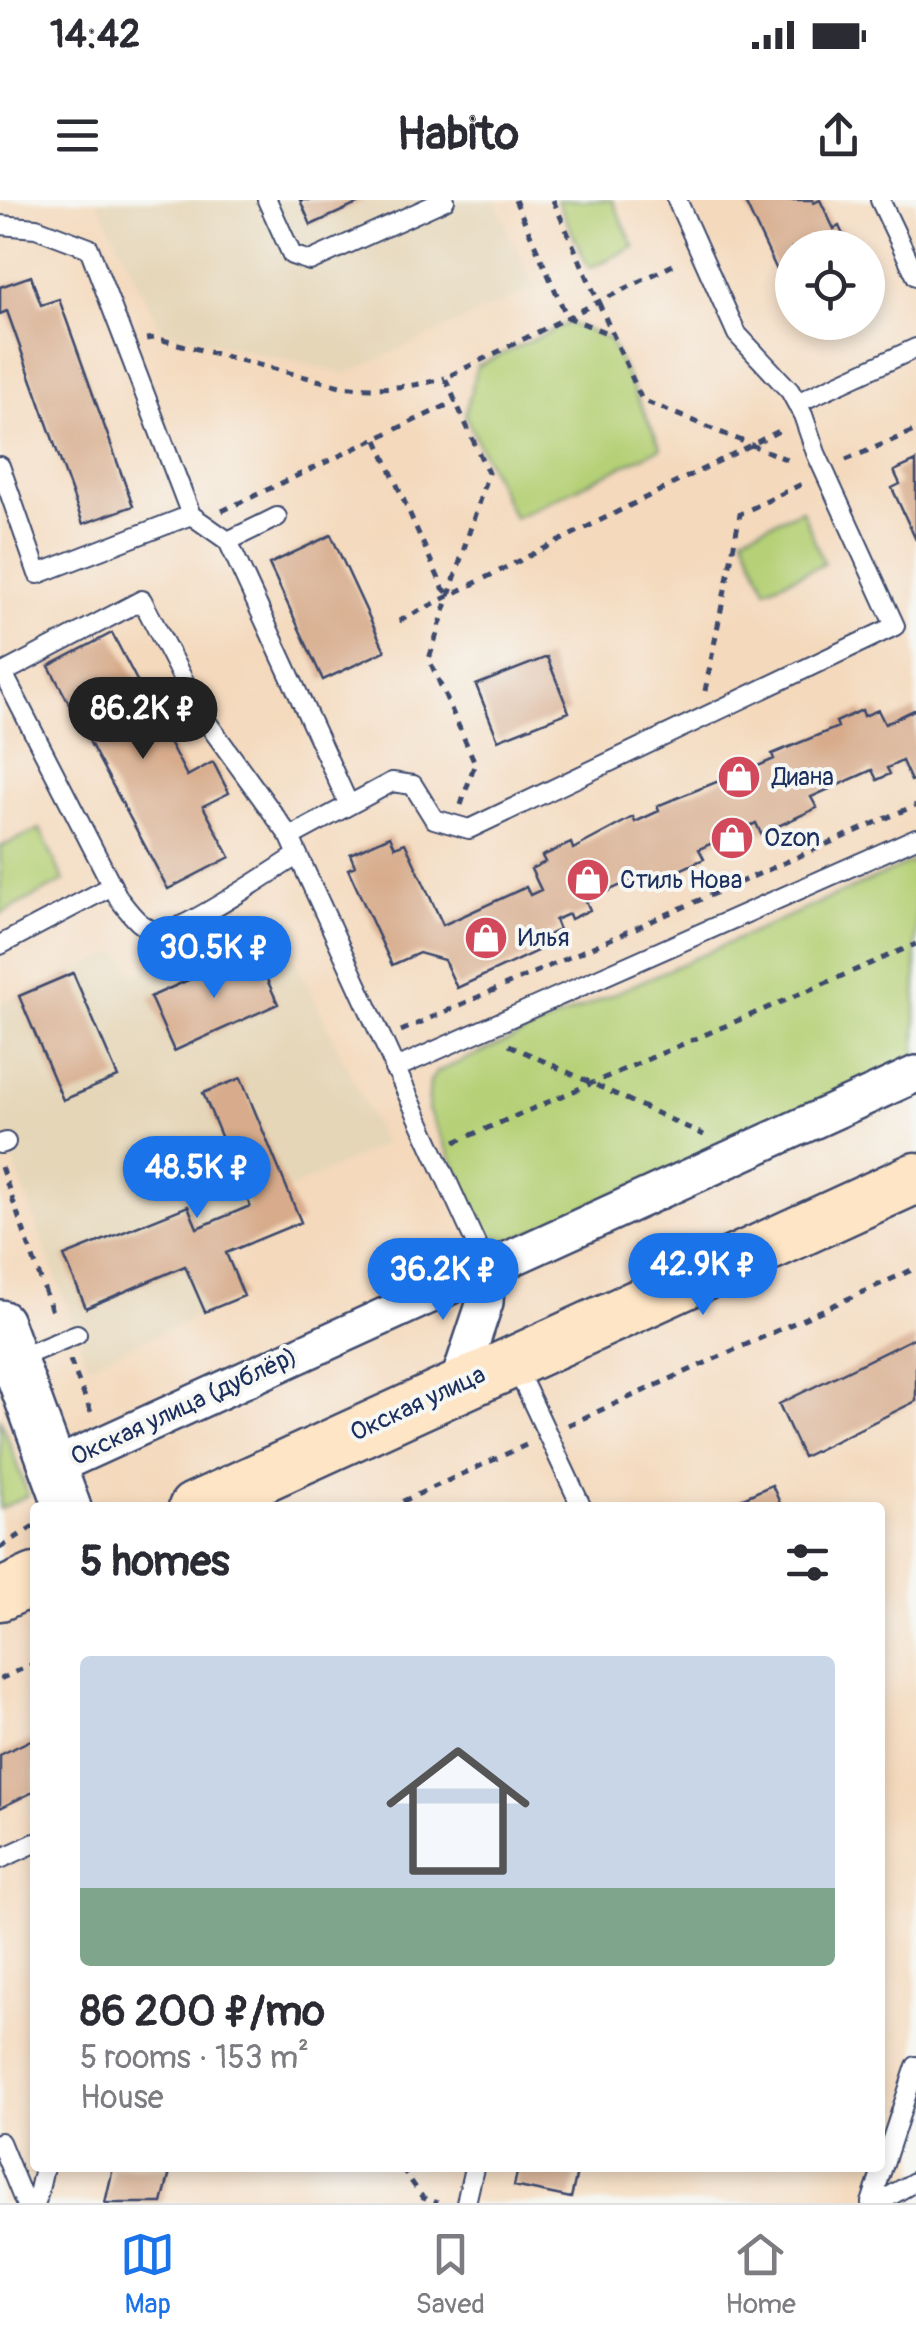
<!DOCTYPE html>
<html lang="en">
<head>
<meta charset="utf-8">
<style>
	body { margin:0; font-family:Pangolin,sans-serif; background:#f2f2f3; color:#2b2b33; height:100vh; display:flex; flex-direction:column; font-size:38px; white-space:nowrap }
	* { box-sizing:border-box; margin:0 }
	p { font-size:32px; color:#7c7c81 }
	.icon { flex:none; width:55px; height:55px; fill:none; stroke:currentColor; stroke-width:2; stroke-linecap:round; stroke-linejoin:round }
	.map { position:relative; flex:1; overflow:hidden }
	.drawer { position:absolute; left:30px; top:1302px; width:855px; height:670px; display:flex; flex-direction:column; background:#fff; border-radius:10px; box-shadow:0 5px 15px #0003 }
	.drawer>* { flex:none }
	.tools { position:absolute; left:775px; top:30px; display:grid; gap:20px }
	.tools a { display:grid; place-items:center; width:110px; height:110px; border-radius:50%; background:#fff; box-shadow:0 5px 15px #0003; font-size:50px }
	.price { position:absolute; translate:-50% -85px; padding:0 22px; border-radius:35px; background:#1a73e8; color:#fff; font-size:32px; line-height:65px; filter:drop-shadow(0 2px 5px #0008) }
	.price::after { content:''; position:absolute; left:50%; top:60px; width:30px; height:22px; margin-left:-15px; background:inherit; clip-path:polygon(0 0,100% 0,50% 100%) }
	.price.selected { background:#222; color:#fff }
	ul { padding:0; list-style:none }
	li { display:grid; align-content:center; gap:20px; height:530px; padding:0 50px }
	li span { display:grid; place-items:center; height:310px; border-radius:10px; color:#555 }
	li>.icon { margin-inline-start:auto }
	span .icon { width:180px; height:180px; fill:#fffc; stroke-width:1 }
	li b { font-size:42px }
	h2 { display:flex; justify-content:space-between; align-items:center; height:120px; padding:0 50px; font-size:42px }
	.status { display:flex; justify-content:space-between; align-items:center; height:70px; padding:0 50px; background:#fff; direction:ltr }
	.status svg { height:28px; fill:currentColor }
	header { display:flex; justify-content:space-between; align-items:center; height:130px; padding:0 50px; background:#fff; font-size:45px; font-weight:700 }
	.tab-bar { display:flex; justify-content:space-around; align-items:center; height:140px; border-top:2px solid #e1e1e2; background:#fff; font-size:28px; color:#7c7c81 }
	.tab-bar a { display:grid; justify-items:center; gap:5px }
	.tab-bar .selected { color:#1a73e8 }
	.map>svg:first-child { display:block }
</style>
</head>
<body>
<div class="status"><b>14:42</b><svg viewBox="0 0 49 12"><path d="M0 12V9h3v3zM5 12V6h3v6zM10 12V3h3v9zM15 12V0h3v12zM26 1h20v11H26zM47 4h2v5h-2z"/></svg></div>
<header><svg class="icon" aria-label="menu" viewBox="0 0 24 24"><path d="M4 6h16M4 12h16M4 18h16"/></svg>Habito<svg class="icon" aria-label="share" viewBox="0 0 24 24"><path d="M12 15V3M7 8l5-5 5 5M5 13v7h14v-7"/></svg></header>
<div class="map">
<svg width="916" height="2003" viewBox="0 0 916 2003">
	<rect width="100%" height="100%" fill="#f6f6f2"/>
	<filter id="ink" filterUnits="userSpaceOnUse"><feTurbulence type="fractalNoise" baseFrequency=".01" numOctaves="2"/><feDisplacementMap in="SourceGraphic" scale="20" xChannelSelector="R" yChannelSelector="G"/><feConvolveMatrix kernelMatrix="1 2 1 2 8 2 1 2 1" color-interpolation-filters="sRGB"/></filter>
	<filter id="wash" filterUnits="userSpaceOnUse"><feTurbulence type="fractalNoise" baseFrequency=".0048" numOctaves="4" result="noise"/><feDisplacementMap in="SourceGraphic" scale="40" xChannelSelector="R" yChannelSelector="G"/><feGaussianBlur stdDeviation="2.25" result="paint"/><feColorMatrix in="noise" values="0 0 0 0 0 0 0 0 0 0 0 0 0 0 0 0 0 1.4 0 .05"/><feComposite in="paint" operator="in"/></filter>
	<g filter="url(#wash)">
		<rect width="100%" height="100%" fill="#f4d9bc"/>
		<path fill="#e5d6b8" d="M97 0H495L534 88 346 174 161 130Z
			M268 703 384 944 288 990 301 1022 227 1053 244 1096 88 1165 0 925V803L120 752 135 775Z"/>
		<path fill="#b5d076" stroke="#68806a" stroke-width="2.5" d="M557 0H612L634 47 589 68Z
			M568 123 609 139 661 248 514 318 465 215 477 166Z
			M802 310 824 364 766 389 743 335Z
			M40 629 64 681 0 714V647Z
			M916 660V860L503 1044 489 1037 428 910 430 881 437 872Z
			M0 1217 28 1295 0 1309Z"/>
		<g id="blocks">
			<path fill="#d7ab8b" d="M300 0H366L311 25Z
				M744 0H813L814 3 820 0 834 29 839 26 849 48H792V102Z
				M31 76 41 105 59 99 133 306 83 324 7 111 0 114V87Z
				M916 261V340L892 288 900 284 894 271Z
				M331 335 385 451 323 480 269 364Z
				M112 433 187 576 213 562 229 593 203 606 230 657 168 689 49 466Z
				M547 457 569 512 498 540 476 485Z
				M916 509V579L911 581 902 561 887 568 890 574 877 580 872 570 811 597 817 608 761 634 756 623 699 649 704 659 647 685 643 675 586 701 590 710 571 719 569 714 555 720 559 730 546 736 550 745 457 788 444 760 419 753 392 765 348 669 355 666 350 654 390 636 395 647 405 643 443 725 526 687 530 695 541 690 531 669 545 662 542 656 571 643 573 649 633 617 635 622 659 611 657 606 724 579 722 577 747 565 749 570 774 559 772 554 838 527 836 522 862 510 864 516 878 510 885 524Z
				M254 751 278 804 174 851 150 797Z
				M73 773 118 877 63 900 19 796Z
				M241 878 301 1022 226 1053 244 1096 205 1112 185 1066 86 1108 64 1056 188 1006 197 1028 250 1006 203 893Z
				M916 1137V1201L803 1257 779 1204Z
				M772 1285 782 1308H721Z
				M35 1538V1591L0 1608V1555Z
				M113 1968H171L162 2003H105Z
				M518 1968H578L571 1998 514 1986Z"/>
		</g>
	</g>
	<g filter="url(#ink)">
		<use href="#blocks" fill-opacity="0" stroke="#3c486c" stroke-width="2.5"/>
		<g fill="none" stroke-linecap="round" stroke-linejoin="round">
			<g stroke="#3c486c" stroke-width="22">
				<path id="service" d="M267 0 292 55 310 61 445 0
					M880 0 916 76
					M0 25 36 28 89 48 191 315 38 374 0 266
					M797 203 916 148
					M191 315 228 341 277 317
					M228 341 349 605
					M290 637 392 582 413 585 434 619 469 629 895 426 816 253 803 215 790 191 737 134 677 0
					M298 655C274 670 184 732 161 732 142 731 130 713 119 699L3 473 142 400 201 514 290 637 298 655 487 1068
					M0 745 112 686
					M394 869 916 638
					M0 944 6 942
					M14 1160 77 1134
					M515 1165 582 1308
					M0 1659 35 1643
					M0 1942 25 2003
					M36 2003 44 1968
					M466 2003 474 1968
					M871 2003 916 1866
					M878 2003 916 1981"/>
			</g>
			<g stroke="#3c486c" stroke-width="40">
				<path id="minor" d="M457 1186 485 1102 487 1068
					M53 1267 916 874"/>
			</g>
			<g stroke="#3c486c" stroke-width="50">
				<path id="tertiary" d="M0 1123 68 1308"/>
			</g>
			<g stroke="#3c486c" stroke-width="55">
				<path id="secondary" d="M194 1308 916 978
					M0 1395 35 1379"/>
			</g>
			<path stroke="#3c486c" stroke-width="5" stroke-dasharray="8 8" stroke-linecap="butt" d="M515 0 567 117 612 135
				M553 0 642 200 793 262
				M146 139 155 138 340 186C375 190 411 188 445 178
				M377 240 443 388 450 395
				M846 260 916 230
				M222 311 456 201
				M399 421 785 228
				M705 491 740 314 806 282
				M461 605 475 563 429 459 488 273 445 178 679 62
				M401 831 916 605
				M509 845 704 935
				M455 942 916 744
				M1 967 54 1117
				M70 1160 92 1215
				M568 1225 916 1068
				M388 1308 526 1245
				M0 1348 35 1325
				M0 1479 35 1463
				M402 1968 423 1998 438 2003"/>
			<use href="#service" stroke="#fff" stroke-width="18"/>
			<use href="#minor" stroke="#fff" stroke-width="35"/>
			<use href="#tertiary" stroke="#fff" stroke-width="45"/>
			<use href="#secondary" stroke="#fee5c5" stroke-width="50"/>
		</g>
	</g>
	<defs>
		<g id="shop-disc" transform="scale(2.25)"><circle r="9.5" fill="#d1495b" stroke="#f6f6f2"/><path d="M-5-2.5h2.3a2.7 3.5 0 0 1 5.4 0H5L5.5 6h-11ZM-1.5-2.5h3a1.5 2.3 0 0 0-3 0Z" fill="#fff"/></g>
	</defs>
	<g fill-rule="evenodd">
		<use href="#shop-disc" x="739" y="577"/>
		<use href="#shop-disc" x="732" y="638"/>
		<use href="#shop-disc" x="588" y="680"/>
		<use href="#shop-disc" x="486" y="738"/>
	</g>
	<g text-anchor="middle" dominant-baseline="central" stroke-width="8" stroke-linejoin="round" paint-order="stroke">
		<g font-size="25" fill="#1b2f5e" stroke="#f6f6f2" text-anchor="start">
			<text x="772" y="577">Диана</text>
			<text x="764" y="638">Ozon</text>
			<text x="620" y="680">Стиль Нова</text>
			<text x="518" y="738">Илья</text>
		</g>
		<g font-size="25" fill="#1b2f5e" stroke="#f6f6f2">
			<text transform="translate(418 1204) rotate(-25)">Окская улица</text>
			<text transform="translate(184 1207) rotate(-25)">Окская улица (дублёр)</text>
		</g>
	</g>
</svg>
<div class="tools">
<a><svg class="icon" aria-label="locate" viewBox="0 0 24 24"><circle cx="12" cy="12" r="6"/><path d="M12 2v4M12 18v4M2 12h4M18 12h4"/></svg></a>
</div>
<b class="price selected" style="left:143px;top:562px">86.2K ₽</b>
<b class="price" style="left:214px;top:801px">30.5K ₽</b>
<b class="price" style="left:197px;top:1021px">48.5K ₽</b>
<b class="price" style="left:703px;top:1118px">42.9K ₽</b>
<b class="price" style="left:443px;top:1123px">36.2K ₽</b>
<section class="drawer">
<h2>5 homes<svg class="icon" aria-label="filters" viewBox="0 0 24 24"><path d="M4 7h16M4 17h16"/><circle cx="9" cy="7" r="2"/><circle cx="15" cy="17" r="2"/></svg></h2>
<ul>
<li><span style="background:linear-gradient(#c9d6e8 75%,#7fa58c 0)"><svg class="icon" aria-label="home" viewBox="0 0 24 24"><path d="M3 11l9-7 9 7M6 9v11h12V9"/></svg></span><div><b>86 200 ₽/mo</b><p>5 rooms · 153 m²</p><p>House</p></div></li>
</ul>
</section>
</div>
<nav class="tab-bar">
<a class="selected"><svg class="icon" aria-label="map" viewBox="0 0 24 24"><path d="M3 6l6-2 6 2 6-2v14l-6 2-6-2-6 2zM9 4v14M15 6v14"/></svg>Map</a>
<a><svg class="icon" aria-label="saved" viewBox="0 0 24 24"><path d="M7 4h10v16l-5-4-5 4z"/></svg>Saved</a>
<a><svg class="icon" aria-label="home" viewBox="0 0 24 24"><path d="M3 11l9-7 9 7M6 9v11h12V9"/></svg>Home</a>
</nav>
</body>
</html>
